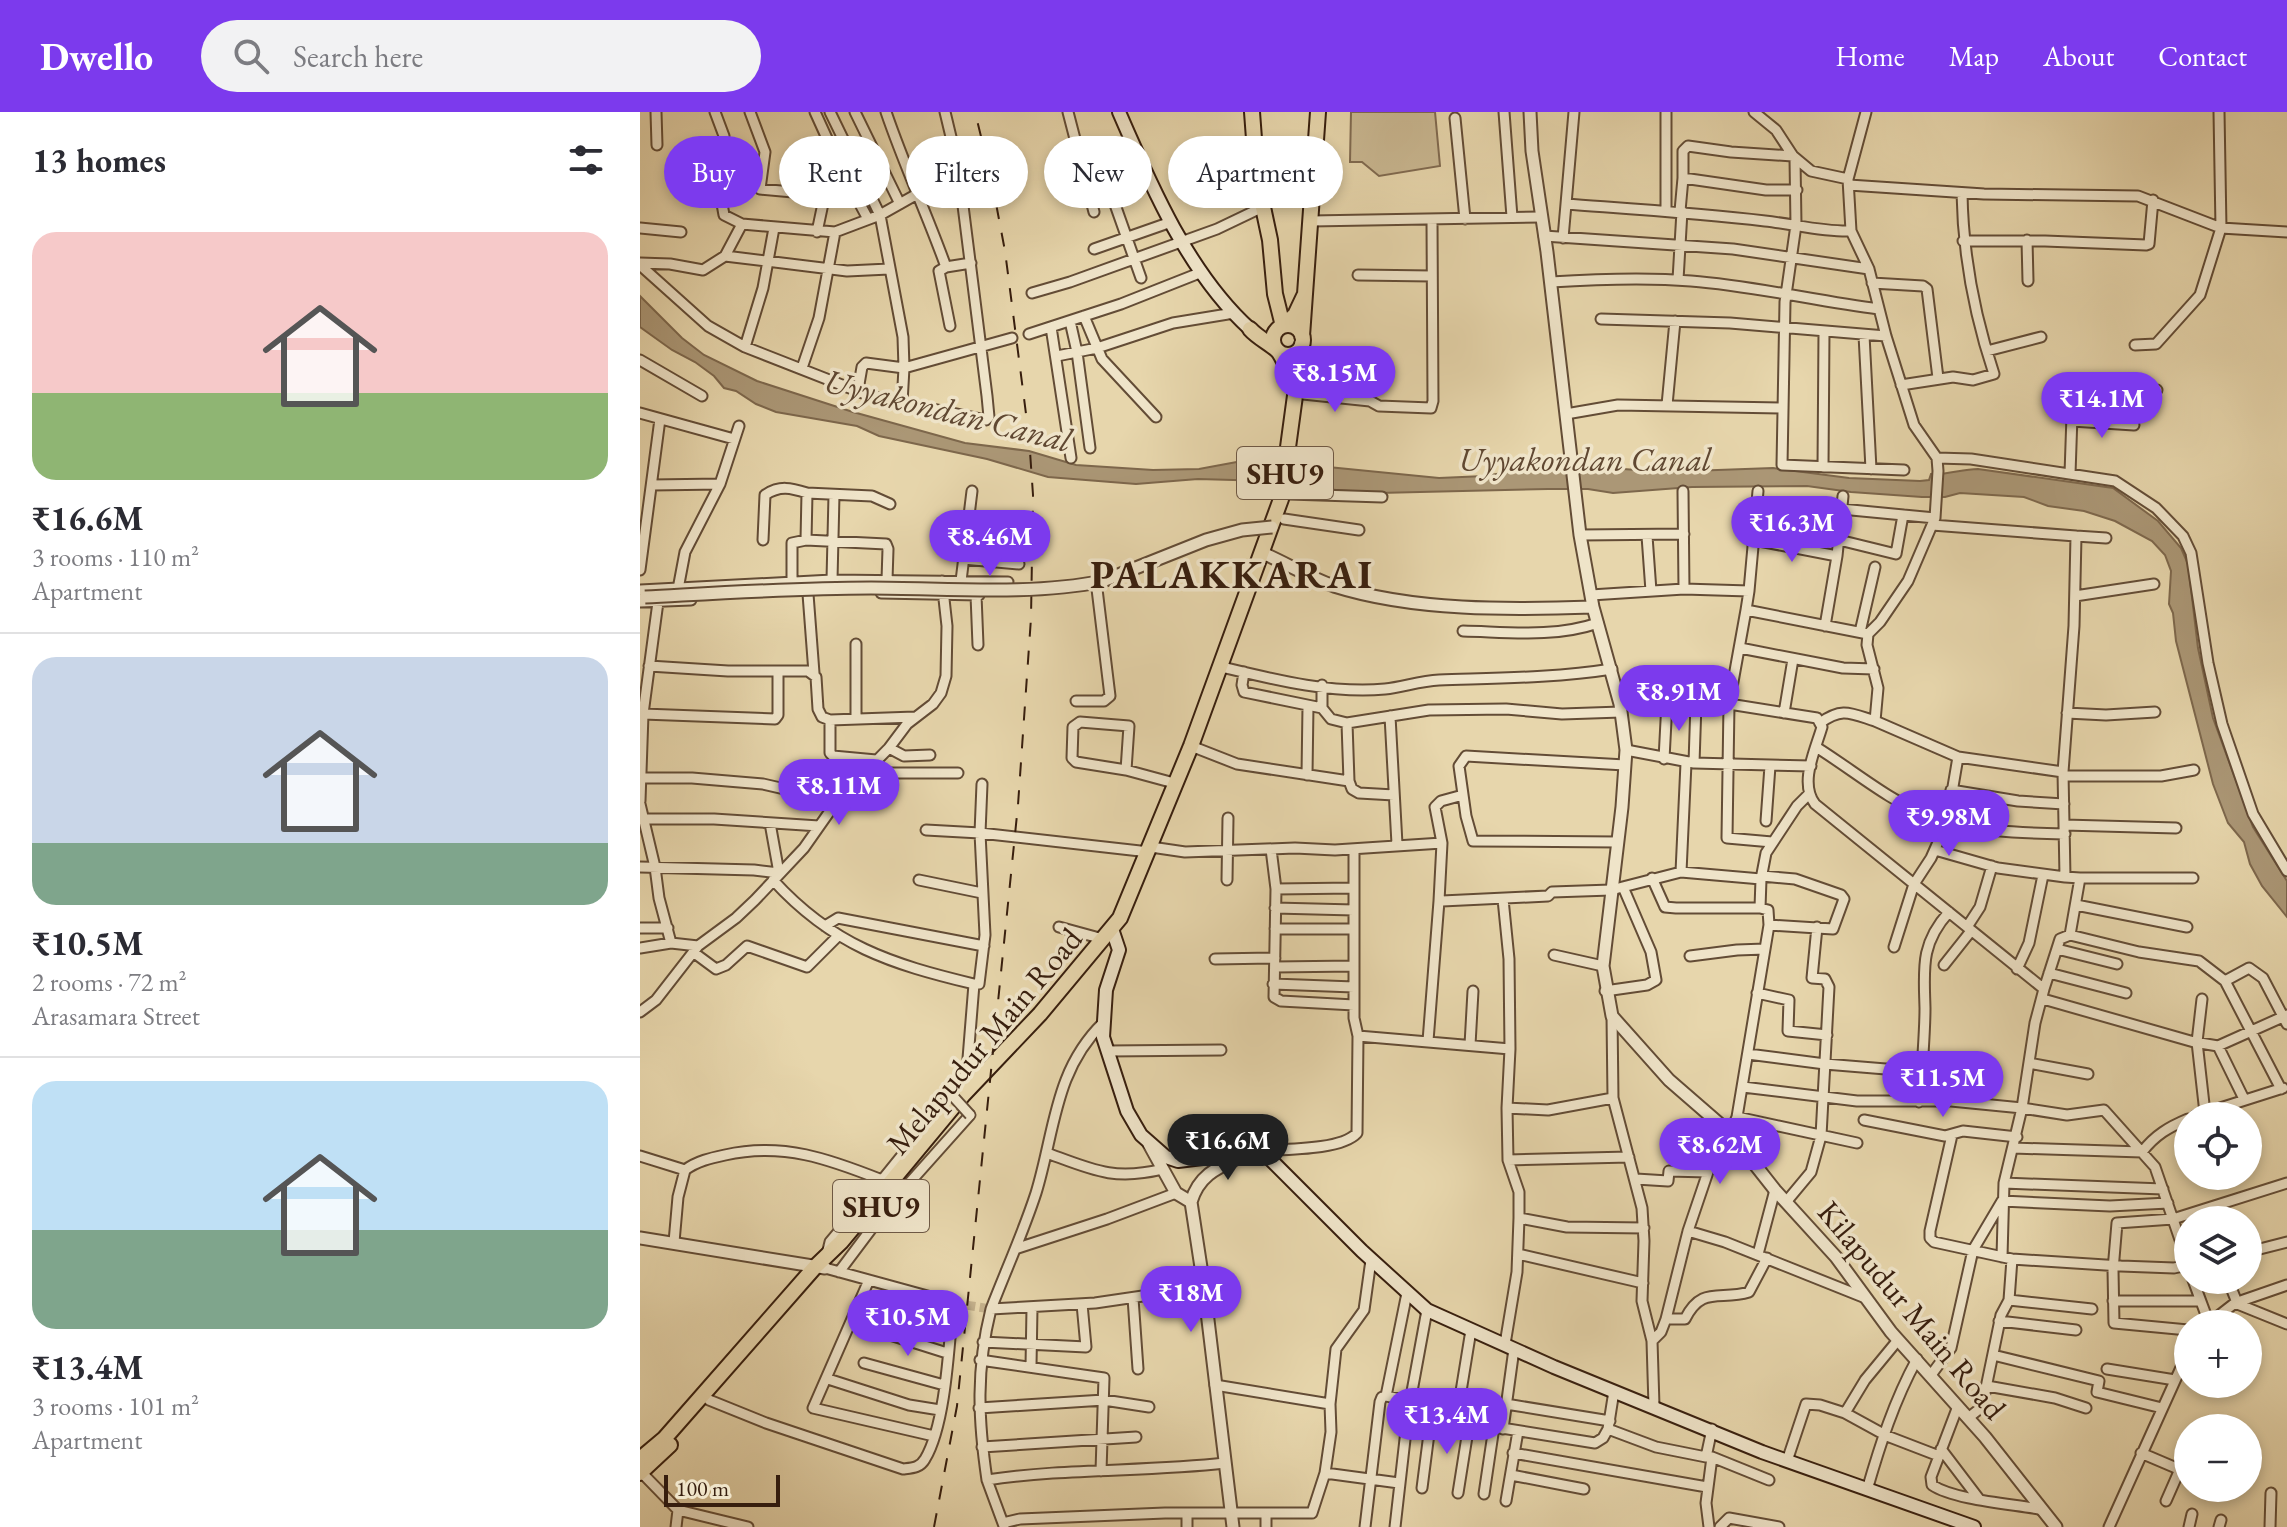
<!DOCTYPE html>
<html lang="en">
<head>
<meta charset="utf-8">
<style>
	body { margin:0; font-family:"EB Garamond",serif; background:#f2f2f3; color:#2b2b33; height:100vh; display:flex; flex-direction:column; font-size:30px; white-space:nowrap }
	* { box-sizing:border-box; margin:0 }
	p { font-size:26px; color:#7c7c81 }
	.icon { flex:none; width:44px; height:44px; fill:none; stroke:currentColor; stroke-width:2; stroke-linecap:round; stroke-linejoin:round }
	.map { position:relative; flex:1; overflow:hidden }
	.details { display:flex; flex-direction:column; background:#fff; width:640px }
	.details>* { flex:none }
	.top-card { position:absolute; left:24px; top:24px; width:760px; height:72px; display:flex; gap:16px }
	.fabs { position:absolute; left:1534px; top:990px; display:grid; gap:16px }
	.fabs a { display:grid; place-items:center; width:88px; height:88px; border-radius:50%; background:#fff; box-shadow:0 4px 12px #0003; font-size:40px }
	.scale { position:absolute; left:24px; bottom:20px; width:116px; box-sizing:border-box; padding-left:8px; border:4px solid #371e0e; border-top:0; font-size:22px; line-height:28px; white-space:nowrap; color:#371e0e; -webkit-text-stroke:6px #efe4c9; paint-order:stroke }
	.price { position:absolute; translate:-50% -68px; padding:0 18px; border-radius:28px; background:#7c3aed; color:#fff; font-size:26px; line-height:52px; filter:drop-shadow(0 2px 4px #0008) }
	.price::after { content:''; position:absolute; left:50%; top:48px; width:24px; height:18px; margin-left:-12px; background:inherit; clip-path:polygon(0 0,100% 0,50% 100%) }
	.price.on { background:#222; color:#fff }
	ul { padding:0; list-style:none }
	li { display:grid; align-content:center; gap:16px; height:424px; padding:0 32px }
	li+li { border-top:2px solid #e1e1e2 }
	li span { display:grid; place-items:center; height:248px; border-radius:24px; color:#555 }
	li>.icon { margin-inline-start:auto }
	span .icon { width:144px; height:144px; fill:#fffc; stroke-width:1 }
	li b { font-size:34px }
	h2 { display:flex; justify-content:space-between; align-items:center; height:96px; padding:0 32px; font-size:34px }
	.tag { padding:0 28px; border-radius:36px; background:#fff; box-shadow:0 4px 12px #0003; font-size:28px; line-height:72px }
	.tag.on { background:#7c3aed; color:#fff }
	header { display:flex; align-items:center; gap:48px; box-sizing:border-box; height:112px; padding:0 40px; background:#7c3aed; color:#fff }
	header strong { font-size:38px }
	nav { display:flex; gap:44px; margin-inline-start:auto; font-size:28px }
	.search { width:560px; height:72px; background:#f2f2f3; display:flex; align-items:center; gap:20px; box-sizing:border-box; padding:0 28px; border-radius:44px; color:#7c7c81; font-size:30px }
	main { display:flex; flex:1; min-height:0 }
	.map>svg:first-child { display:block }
</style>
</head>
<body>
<header>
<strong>Dwello</strong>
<div class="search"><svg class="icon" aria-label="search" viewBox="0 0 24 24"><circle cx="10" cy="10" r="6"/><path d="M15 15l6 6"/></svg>Search here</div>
<nav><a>Home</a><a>Map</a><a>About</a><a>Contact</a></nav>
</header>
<main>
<section class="details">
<h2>13 homes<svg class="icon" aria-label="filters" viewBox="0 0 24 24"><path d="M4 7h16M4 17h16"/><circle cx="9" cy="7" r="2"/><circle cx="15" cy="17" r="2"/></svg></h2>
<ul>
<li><span style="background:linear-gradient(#f6c9c9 65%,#8fb573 0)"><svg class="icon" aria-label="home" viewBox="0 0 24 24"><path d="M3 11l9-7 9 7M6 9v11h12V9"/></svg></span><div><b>₹16.6M</b><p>3 rooms · 110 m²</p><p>Apartment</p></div></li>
<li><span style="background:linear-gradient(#c9d6e8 75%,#7fa58c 0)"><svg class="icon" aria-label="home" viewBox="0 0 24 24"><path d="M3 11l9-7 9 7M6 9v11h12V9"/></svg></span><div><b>₹10.5M</b><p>2 rooms · 72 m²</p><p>Arasamara Street</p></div></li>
<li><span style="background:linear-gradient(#bfe0f5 60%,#7fa58c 0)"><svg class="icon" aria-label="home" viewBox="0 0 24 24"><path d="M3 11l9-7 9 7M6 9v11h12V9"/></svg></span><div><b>₹13.4M</b><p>3 rooms · 101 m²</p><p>Apartment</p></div></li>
</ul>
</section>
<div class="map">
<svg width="1647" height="1415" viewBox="0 0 1647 1415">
	<rect width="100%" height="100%" fill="#e7d6ac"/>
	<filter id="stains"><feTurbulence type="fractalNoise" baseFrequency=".0025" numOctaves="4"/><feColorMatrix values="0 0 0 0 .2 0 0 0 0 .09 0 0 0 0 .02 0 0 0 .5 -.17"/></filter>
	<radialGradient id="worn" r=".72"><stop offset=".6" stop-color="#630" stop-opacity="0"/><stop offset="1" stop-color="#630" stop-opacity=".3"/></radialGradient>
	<path fill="#c9b791" stroke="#806a50" stroke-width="2" d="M711 0H795L800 54 739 64 722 50H710Z"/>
	<path fill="#ab9776" stroke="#7d674c" stroke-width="2" d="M0 184 42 226 64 243 117 269 213 300 325 331 389 339 436 353 513 358 559 357 629 344 660 346 688 355 799 366 845 364 885 357 932 353 1022 360 1133 356 1209 366 1280 369 1289 368 1291 362C1309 363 1321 357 1338 357L1473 376 1518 409 1541 436 1548 452 1558 536 1573 606 1613 715 1647 769V805L1622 774 1610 752 1604 730 1588 711 1573 672 1536 529 1533 501 1529 492 1531 459 1525 443 1512 429 1475 409 1444 399 1408 394 1384 385 1320 381 1305 385H1282L1211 380 1167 374 1052 375 973 381 948 377H908L738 381 655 375 629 369 558 367 496 372 408 365 347 347 239 324 217 314 136 300 116 292 96 279 84 276 74 264 55 250 32 238 0 215Z"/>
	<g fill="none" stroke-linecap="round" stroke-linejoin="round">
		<path stroke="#c4b18c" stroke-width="9" stroke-dasharray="9 4.5" stroke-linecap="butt" d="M313 1191 351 1197"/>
		<g stroke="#634c36" stroke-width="13">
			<path id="minor" d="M16 0 17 33
				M75 0 84 24 78 43 79 75 84 103 102 112
				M110 0 125 40 120 77 186 83
				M175 0 200 55 189 63 177 120
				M190 0 240 103 263 225 264 256 372 226
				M215 0 260 92
				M246 0C264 53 287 102 306 155
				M428 0 454 100
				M864 0 872 105
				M1026 0V98
				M1114 0 1136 18 1153 44 1171 59 1208 67
				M1226 0 1208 67 1211 119 1229 157 1246 224 1274 313 1297 346 1298 359 1295 406 1268 469 1240 510 1228 522 1227 533 1238 576 1235 609 1318 645 1423 660 1425 765 1440 766 1430 823 1420 827 1404 877
				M815 6 825 107
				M1155 47 1156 113 1145 190 1142 353 1264 358
				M200 55 228 107
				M1043 66V39L1048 34 1091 40 1153 44
				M1209 73 1344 82 1498 84 1581 116 1579 0
				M472 84 501 166
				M926 92 934 0
				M1040 99 1043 66 1126 78H1157
				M671 109 901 105
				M0 116 41 120
				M904 124 1093 137 1229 157
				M923 126 926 92C993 97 1059 101 1125 109 1154 112 1182 120 1211 119
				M1387 128 1388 169
				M1323 129H1405L1506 133 1509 132 1513 88
				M454 137 531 110
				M85 144 207 159 249 157
				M0 151 30 152 63 158 85 144 102 112 195 120 240 103 279 81 318 54
				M0 153 68 214 105 235 230 284 346 308 349 305 347 284 318 54 305 0
				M718 163 792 164
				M1038 168 1042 99
				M911 170C958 167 1004 165 1051 169 1115 174 1176 189 1239 197
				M1232 171 1283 174 1287 177 1298 266
				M392 181 430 170 577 117 623 95
				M444 204 462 247 516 305
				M961 207 1090 211 1246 224
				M430 209 437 240 450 336
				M310 214 299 159 306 155 331 151
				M411 215 431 346
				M389 222 481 192 562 160
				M1224 223 1231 357
				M1495 233 1516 232 1560 183 1581 116 1647 120
				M105 235 123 176 134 116
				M1347 239 1401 225
				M417 244 457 236 533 211 594 201
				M0 248 62 284
				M162 256 179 206 195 120
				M1261 273 1313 265 1333 268 1354 262C1334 202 1323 143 1322 81
				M218 278 222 255 226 251 264 256 262 291
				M663 282 730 289 739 294 791 296 793 289 792 108
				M1027 293 1035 209
				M0 301 94 327
				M926 302 978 293 1143 296
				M1432 309 1494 313
				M1297 346 1331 347 1475 369 1516 396 1543 424 1551 441 1568 551 1582 612 1613 702 1647 759
				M1183 355 1184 220
				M1430 362 1433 274 1517 278
				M12 373 80 372
				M1043 379 1044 477
				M649 382 742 385
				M1201 397 1295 406
				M644 407 719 418
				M1292 413 1436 424
				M940 423 1044 422
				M1007 424 1011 479
				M123 428 125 383C140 373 151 376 167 381
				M166 428 167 381 232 384 250 392
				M1114 428 1197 444
				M1199 428 1256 442 1263 403
				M323 447 379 452
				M0 458 20 307
				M192 468 194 383
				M152 469V431L166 428 246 432 248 437 247 468
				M321 469 332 379
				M38 477 45 440 80 372 99 314
				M0 478 192 468 368 470
				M1109 479 1118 379
				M241 481 339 483
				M168 482 174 561
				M336 483 338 533
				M951 483 1044 477 1109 479 1106 498 1228 522
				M1435 484 1514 472
				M0 490 51 488
				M1106 498 1089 592 1087 726 1132 730
				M1185 514 1197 444 1203 384
				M823 519C868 520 914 526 958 511
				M1220 520 1235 455
				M1100 536 1203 556 1234 557
				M9 554 88 559H168L176 565 178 597 182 605 190 608 275 605
				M586 556C636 568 693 582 745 577 763 575 780 569 799 568 857 566 915 566 972 557
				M604 560 602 573 604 580 682 596 691 607 707 611
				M436 589H464L470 584 457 477
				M980 592 1027 590 1089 592 1177 606 1182 615C1175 639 1159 671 1175 692L1404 877 1395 911 1382 996 1427 1003 1464 998 1515 1055 1548 1151
				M682 596V573
				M1144 601 1153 547
				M1427 601 1466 603 1515 600
				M3 602 135 607 138 603V559
				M750 604 757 732
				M216 607V532
				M190 608V641L193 644 236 648
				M1180 611C1202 595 1210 601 1235 609
				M551 634 597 652 709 669 712 677 719 681 754 683
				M1176 635C1213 658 1248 688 1288 704 1331 720 1380 721 1425 722
				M249 636 264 644 290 643
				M986 638 1054 651 1171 654
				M212 647 226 661H318
				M1024 647 1027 590
				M1054 651 1056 591
				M486 658 489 614 440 610 433 615 432 646 436 650 486 658 534 671
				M1423 660 1434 514 1436 424 1466 426
				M667 663 668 594
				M1424 664H1521L1554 658
				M1 666H52L123 672 197 689
				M709 669 707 611 789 598 866 597 922 602 981 600
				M1311 678 1378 689 1424 692
				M0 689 3 602 18 490
				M0 692 15 755 19 786 31 831
				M5 707H74L179 714
				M1126 709 1130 654
				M1424 713 1536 716
				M286 718 340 721 509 740
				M978 730 833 729 826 704 819 654 826 644 985 653
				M802 731 795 695 801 689 823 683
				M511 735 545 740 655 736 695 738 802 731 799 789H802L908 784 912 780 971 778 1041 760 1121 767 1126 741 1157 694 1168 683
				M631 737 636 777 634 885 641 889 714 893
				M1295 738 1358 756 1425 765
				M0 755 114 758 139 761 130 711
				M1041 760 1046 651
				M1122 764 1155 767 1201 783 1204 787 1193 817 1129 813
				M1012 766 1025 795 1036 796H1120L1121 767
				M1440 766H1553
				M133 768C193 834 251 852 334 872L327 959 318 974 242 1068
				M279 768 342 781
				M587 768 588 706
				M636 777 713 776
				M1436 793 1547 815
				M635 796 714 798
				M185 814 198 806 344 834
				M419 815 463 827
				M1327 815 1340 795 1352 754
				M0 816H28
				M635 817H714
				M1430 823 1499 840 1559 849 1585 869 1609 856 1623 866 1647 912
				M1254 835 1274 772 1291 746 1307 710 1318 645
				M0 836 31 831 58 834
				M1417 837 1477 852
				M53 840 76 857 86 853 107 834 167 855 198 824
				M914 843 963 854
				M1050 844 1097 838 1125 837
				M575 847 635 846
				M1304 853 1331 819
				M635 855 714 854
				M1377 857 1389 831 1403 763
				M1409 861 1486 881
				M1585 869 1641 977
				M334 872H339L345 823 340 721 342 672
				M633 872 714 875
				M965 879 1007 873 1016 868 1011 840 983 775
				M1117 881 1149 888 1148 919 1187 923
				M1403 887 1554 930 1578 934 1647 903
				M1562 887 1557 930 1565 1001
				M0 900 16 888 58 834 96 806 115 788 164 736 197 689 249 636 267 612 293 592 301 581 306 564 307 514 302 469
				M972 904 973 986 1002 1096 1004 1129 1002 1189 1012 1229 1014 1294
				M463 911C414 959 415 1019 396 1081 383 1121 366 1158 351 1197L455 1191 564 1175
				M718 924 870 937 869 847 863 787
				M788 929 799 789
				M830 933 833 879
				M1578 934 1604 987
				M870 937 867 996 908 998 973 986
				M467 939 581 938
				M1108 942 1185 952 1282 960 1279 990
				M1389 951 1448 962
				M1282 960C1283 939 1285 917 1285 896 1284 857 1280 832 1309 800
				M1103 975 1217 989H1311L1382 996 1364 1071 1362 1145
				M867 996 868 1048 879 1080V1106
				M1555 1004 1643 976
				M1097 1005 1217 1031
				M1224 1008 1305 1024 1323 1019 1377 1025
				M1090 1021 1097 1005 1129 813 1128 798 1120 796
				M1312 1023 1290 1119V1126L1294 1130 1372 1147 1481 1154 1534 1156 1548 1153
				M1373 1036 1502 1040C1515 1023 1529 1015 1548 1007
				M615 1039C640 1037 701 1039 717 1021L718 924 714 906V737
				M407 1041C453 1058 474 1069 523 1057
				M0 1044 45 1058
				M868 1048 989 1045
				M996 1067 1028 1069 1029 1059 1068 1060
				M1364 1071 1523 1077
				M1146 1090 1171 1060 1181 1024 1189 875 1185 867 1172 866 1177 815
				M1048 1119 1068 1060 1072 1033 1085 1036 1092 1024
				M34 1130 38 1085 45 1058C57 1049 71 1046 85 1043 143 1030 189 1047 242 1068L190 1130 187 1142
				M378 1136 467 1107 536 1081
				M1608 1140 1647 1130
				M878 1142 1003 1171
				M1118 1142 1135 1078
				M199 1160 247 1096 330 1003
				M229 1168 173 1296 294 1324
				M1553 1168 1569 1211
				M1588 1168 1596 1188
				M493 1186 498 1257
				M1369 1188 1452 1197
				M1473 1189H1560
				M1595 1191 1647 1173
				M351 1197C336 1257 338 1307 347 1368 426 1356 506 1360 585 1351
				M787 1198 768 1301 955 1331 963 1326 968 1317
				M1026 1207H1045C1062 1173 1080 1189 1109 1180L1127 1146
				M1359 1209 1436 1218
				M212 1211 307 1241
				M1568 1212 1595 1191 1647 1212
				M1548 1218 1474 1211 1473 1158 1477 1111 1533 1107 1647 1071
				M1012 1229 1021 1220 1026 1207 1048 1119 1085 1130 1223 1185
				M343 1230 446 1235 442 1192
				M865 1232 877 1160 879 1106 927 1115 1004 1116
				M1353 1243 1459 1269 1457 1280 1522 1296
				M340 1248 464 1266 461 1359
				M224 1251 304 1273
				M391 1254 392 1196
				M1467 1257 1535 1268
				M1291 1263 1311 1236 1333 1138 1362 1089 1470 1094 1528 1091
				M188 1267 269 1293 300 1298
				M575 1273 690 1292
				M1347 1274 1415 1286 1446 1296
				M974 1279 968 1317 1016 1335 1066 1345
				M746 1284 767 1181
				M69 1288 126 1311 263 1357C272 1356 280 1356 285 1347 306 1312 309 1232 313 1191L185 1156
				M866 1292 970 1309
				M1318 1294 1291 1365 1292 1373C1314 1388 1372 1392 1399 1397
				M339 1296 464 1288 509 1295
				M1205 1301 1247 1324 1299 1344
				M1328 1306 1342 1295 1361 1203 1369 1188 1372 1147
				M816 1310 831 1218
				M863 1317 874 1237
				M342 1335 496 1325
				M1301 1337 1339 1387
				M873 1341 1067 1375
				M1501 1341 1548 1361
				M1072 1345 1129 1368
				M1147 1349 1166 1292 1180 1293 1205 1301 1225 1268 1258 1228
				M1 1360 38 1398 108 1415
				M685 1361 759 1371
				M871 1363 944 1377
				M347 1368 364 1414
				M782 1376 791 1306
				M1227 1378C1240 1333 1254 1289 1277 1247
				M818 1381 829 1312
				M844 1382 854 1315
				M866 1389 878 1319
				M1526 1389 1548 1339
				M626 1401V1415
				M363 1411 380 1407 525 1401H672L685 1361 691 1320 690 1292 696 1237 724 1198 731 1148
				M36 1415 38 1398
				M547 1415V1402
				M725 1415 740 1290 742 1285 746 1284 770 1289
				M755 1415 768 1301
				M1069 1415 1066 1391 1072 1345H1066L1072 1317
				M1080 1415 1089 1406 1139 1415
				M1469 1415 1548 1240
				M1549 1415 1552 1402
				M1579 1415 1581 1408
				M1630 1415 1631 1381"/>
		</g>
		<g stroke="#634c36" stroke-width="15">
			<path id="tertiary" d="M890 0 892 39 907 140 940 423 953 495 980 592 986 638 982 695 963 854 972 904 1029 968 1090 1021 1135 1078 1196 1145 1251 1220 1345 1325 1416 1415
				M627 443C649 453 671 466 694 474 773 499 870 498 953 495
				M509 1032 536 1081 551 1090 564 1175 593 1415
				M551 1090C559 1062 579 1055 604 1043
				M0 1126 185 1156"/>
		</g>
		<g stroke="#371e0e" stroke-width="16">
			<path id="secondary" d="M479 0C511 74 549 162 610 217
				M472 817 479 838 466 878 463 925 487 999 501 1023 526 1045 538 1049 612 1040 628 1045 722 1139 787 1198 914 1255 1122 1340 1334 1415"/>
		</g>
		<g stroke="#371e0e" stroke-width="18">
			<path id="primary" d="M612 0 617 67 630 128 635 182 643 214 655 203 664 184
				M633 228a15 15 0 1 1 30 0a15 15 0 1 1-30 0Z
				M610 217C618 226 631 232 638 239 645 248 647 260 655 269
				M662 224 678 0
				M0 1347 24 1327 175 1155 201 1130 323 983 400 902 480 806 551 634 641 387 662 232
				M0 1361 30 1333"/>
		</g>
		<use href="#minor" stroke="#efe4c9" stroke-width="9"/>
		<use href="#tertiary" stroke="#efe4c9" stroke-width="11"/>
		<use href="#secondary" stroke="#efe4c9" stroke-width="12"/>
		<use href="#primary" stroke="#e7d6ac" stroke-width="14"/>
		<path stroke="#371e0e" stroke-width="2" stroke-dasharray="14 14" stroke-linecap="butt" d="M294 1415 317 1294 378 693 391 506 393 383 389 325 365 139 351 65 335 0"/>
		<g stroke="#634c36" stroke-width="13" stroke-linecap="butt">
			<path id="minor-bridge" d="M310 981 330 1003"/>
		</g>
		<g stroke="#634c36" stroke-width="15" stroke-linecap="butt">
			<path id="tertiary-bridge" d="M5 485C80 481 155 476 231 476 305 476 390 484 463 469L566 428 602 418 632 415"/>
		</g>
		<use href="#minor-bridge" stroke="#efe4c9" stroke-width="9"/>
		<use href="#tertiary-bridge" stroke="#efe4c9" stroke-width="11"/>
	</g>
	<g text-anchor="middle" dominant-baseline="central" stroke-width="7" stroke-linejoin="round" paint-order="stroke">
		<g fill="#efe4c9" stroke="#6e5946" stroke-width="2">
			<rect x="597" y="335" width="96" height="52" rx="6"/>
			<rect x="193" y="1068" width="96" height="52" rx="6"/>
		</g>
		<g font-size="30" font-weight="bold" fill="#371e0e">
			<text x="645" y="361">SHU9</text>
			<text x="241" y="1094">SHU9</text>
		</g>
		<g font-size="32" fill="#371e0e" stroke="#efe4c9">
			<text transform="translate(344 929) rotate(-50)">Melapudur Main Road</text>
			<text transform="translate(1272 1198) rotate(50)">Kilapudur Main Road</text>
		</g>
		<g font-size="34" font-style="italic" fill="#604832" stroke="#efe4c9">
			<text transform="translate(308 298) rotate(14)">Uyyakondan Canal</text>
			<text x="945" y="347">Uyyakondan Canal</text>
		</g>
		<g font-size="40" font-weight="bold" letter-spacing="2" fill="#371e0e" stroke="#efe4c9">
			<text x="592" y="462">PALAKKARAI</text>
		</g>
	</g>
	<rect width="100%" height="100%" filter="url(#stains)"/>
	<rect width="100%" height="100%" fill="url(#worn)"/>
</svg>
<div class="fabs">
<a><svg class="icon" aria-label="locate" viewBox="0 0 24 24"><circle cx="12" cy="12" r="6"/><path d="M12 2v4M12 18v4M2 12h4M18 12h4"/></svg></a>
<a><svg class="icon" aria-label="layers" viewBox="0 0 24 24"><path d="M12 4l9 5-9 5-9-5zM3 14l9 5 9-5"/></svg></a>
<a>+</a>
<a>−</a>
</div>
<div class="scale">100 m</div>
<b class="price" style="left:695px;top:302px">₹8.15M</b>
<b class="price" style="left:1462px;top:328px">₹14.1M</b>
<b class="price" style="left:1152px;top:452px">₹16.3M</b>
<b class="price" style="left:350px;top:466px">₹8.46M</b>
<b class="price" style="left:1039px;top:621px">₹8.91M</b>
<b class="price" style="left:199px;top:715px">₹8.11M</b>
<b class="price" style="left:1309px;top:746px">₹9.98M</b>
<b class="price" style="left:1303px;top:1007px">₹11.5M</b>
<b class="price on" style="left:588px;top:1070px">₹16.6M</b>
<b class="price" style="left:1080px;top:1074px">₹8.62M</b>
<b class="price" style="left:551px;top:1222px">₹18M</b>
<b class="price" style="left:268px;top:1246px">₹10.5M</b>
<b class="price" style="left:807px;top:1344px">₹13.4M</b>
<div class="top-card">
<a class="tag on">Buy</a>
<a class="tag">Rent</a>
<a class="tag">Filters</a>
<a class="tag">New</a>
<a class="tag">Apartment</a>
</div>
</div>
</main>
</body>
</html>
